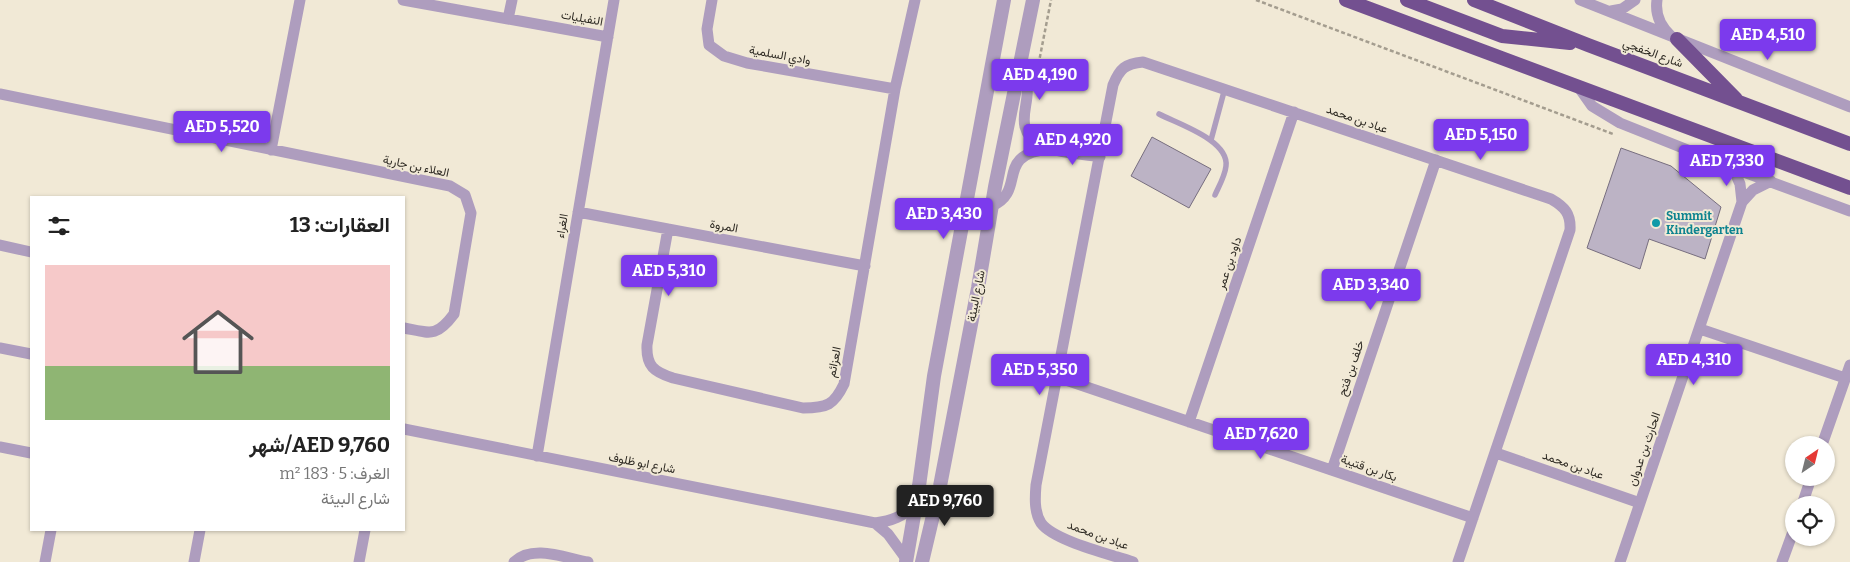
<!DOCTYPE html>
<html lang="ar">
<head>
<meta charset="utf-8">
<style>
	body { margin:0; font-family:Bitter,Vazirmatn,serif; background:#f6f6f6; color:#222; direction:rtl; height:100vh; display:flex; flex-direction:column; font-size:19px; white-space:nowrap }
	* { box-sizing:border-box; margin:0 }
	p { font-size:16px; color:#767676 }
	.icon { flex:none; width:28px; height:28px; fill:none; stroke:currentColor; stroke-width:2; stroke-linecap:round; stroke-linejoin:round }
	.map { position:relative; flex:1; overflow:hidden; direction:ltr }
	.side { position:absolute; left:30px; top:196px; width:375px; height:335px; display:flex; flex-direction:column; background:#fff; border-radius:0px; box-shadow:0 1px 4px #0004; direction:rtl }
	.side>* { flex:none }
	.needle { width:32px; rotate:35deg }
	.fabs { position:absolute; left:1785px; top:436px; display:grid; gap:10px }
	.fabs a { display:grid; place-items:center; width:50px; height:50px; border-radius:50%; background:#fff; box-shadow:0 1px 4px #0004; font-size:25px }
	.price { position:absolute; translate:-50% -42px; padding:0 11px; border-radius:5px; background:#7c3aed; color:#fff; font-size:16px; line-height:32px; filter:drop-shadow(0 1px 2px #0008) }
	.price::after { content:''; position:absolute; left:50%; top:30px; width:15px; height:11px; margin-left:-8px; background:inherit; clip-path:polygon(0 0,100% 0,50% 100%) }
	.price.on { background:#222; color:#fff }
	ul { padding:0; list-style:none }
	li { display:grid; align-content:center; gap:10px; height:265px; padding:0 15px }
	li span { display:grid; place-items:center; height:155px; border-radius:0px; color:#555 }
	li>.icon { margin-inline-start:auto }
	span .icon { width:90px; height:90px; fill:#fffc; stroke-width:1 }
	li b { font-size:21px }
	h2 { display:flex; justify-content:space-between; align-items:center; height:60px; padding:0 15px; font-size:21px }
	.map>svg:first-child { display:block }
</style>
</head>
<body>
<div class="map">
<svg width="1850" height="562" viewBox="0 0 1850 562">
	<rect width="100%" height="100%" fill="#f1e9d6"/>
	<path fill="#bcb3c5" stroke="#776e7f" d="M1152 137 1211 169 1189 208 1131 176Z
		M1621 148 1671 166 1721 207 1705 259 1649 239 1640 269 1587 248Z"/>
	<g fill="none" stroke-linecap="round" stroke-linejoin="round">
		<path stroke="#a49d8f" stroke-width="2.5" stroke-dasharray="4 2.5" stroke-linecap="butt" d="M1256 0 1613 134
			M1036 77 1051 0"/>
		<path stroke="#ae9dbe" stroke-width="5.5" d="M1159 114C1178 124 1229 140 1226 166 1225 176 1219 186 1215 195
			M1211 140 1225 88"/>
		<path stroke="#ae9dbe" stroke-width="11" d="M403 0 608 37
			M712 0 707 29 709 45 724 56 747 63 895 89
			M1580 0 1850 107
			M1657 0C1655 14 1660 26 1671 36
			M1611 11 1622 9 1635 0
			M508 19 512 0
			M1018 71C1044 94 1003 124 1042 146 1057 153 1084 154 1100 157
			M1580 89 1592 106 1620 123 1733 168 1850 211
			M0 94 450 186 465 195 471 213 454 314C436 338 430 333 404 328
			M271 150 300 0
			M1742 202 1753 190 1771 181
			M992 206C1028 190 993 154 1050 149
			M578 212 865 266
			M668 229 647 345C646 366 654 372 673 378L803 408C827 408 834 405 844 384L895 89 915 0
			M0 245 31 252
			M1700 329 1845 378
			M0 348 31 354
			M1057 377 1473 518
			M1189 422 1294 112
			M404 429 875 523C892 521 903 516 916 505
			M1822 445 1850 365
			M0 447 31 453
			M1496 453 1640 503
			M537 456 614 0
			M1332 470 1436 160
			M1802 505 1811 478
			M875 523 888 534 907 560
			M45 562 51 530
			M194 562 200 530
			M359 562 365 530
			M514 562C533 544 565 558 588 562
			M1133 562C1110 554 1054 541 1041 523 1034 512 1035 497 1036 485L1113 85C1120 68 1125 64 1143 62L1551 199C1565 207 1571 214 1570 230L1458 562
			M1620 562 1742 202 1740 184 1733 168
			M1782 562 1794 529"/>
		<path stroke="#ae9dbe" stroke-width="14" d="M906 562 919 486 934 376 1004 0
			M922 562 940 486 978 288 995 187 1033 0"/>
		<path stroke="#735090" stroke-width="14" d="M1346 0 1850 188
			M1407 0 1502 36 1570 43
			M1474 0 1588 45 1850 144
			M1677 39 1736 99"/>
	</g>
	<circle fill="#0f9aa8" stroke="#f1e9d6" stroke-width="2" cx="1656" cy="223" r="5"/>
	<g text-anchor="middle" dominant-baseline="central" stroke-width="4" stroke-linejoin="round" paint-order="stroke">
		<g font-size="12" fill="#2f2b24" stroke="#f1e9d6">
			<text transform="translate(582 18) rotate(10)">النفيليات</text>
			<text transform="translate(1653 53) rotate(20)">شارع الخفجي</text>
			<text transform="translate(780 55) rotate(10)">وادي السلمية</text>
			<text transform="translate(1357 119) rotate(19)">عباد بن محمد</text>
			<text transform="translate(416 166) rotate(12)">العلاء بن جارية</text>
			<text transform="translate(562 226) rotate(-80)">الغراء</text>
			<text transform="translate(724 226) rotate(10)">المروة</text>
			<text transform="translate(1229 263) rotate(-71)">داود بن عمر</text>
			<text transform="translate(976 296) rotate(-79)">شارع البيئة</text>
			<text transform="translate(834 362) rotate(-79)">العزائم</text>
			<text transform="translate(1351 368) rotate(-71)">خلف بن فتح</text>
			<text transform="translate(1644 449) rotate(-71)">الحارث بن عدوان</text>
			<text transform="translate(642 463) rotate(11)">شارع ابو ظلوف</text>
			<text transform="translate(1573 465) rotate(19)">عباد بن محمد</text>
			<text transform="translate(1369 468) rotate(19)">بكار بن قتيبة</text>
			<text transform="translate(1098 535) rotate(20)">عباد بن محمد</text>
		</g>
		<g font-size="12" font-weight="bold" fill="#0d838f" stroke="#f1e9d6" text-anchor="start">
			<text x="1666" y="216">Summit<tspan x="1666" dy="14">Kindergarten</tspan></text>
		</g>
	</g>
</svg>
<div class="fabs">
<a><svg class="needle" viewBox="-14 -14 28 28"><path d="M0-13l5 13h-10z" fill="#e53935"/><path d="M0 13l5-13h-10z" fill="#767676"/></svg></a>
<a><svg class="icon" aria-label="locate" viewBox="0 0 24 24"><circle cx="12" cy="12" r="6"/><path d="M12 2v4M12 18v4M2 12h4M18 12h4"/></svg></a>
</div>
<b class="price" style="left:1768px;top:61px">AED 4,510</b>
<b class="price" style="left:1040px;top:101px">AED 4,190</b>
<b class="price" style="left:222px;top:153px">AED 5,520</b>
<b class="price" style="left:1481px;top:161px">AED 5,150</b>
<b class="price" style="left:1073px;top:166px">AED 4,920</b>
<b class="price" style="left:1727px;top:187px">AED 7,330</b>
<b class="price" style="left:944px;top:240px">AED 3,430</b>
<b class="price" style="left:669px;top:297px">AED 5,310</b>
<b class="price" style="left:1371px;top:311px">AED 3,340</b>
<b class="price" style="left:1694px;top:386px">AED 4,310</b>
<b class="price" style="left:1040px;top:396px">AED 5,350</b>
<b class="price" style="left:1261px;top:460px">AED 7,620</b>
<b class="price on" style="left:945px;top:527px">AED 9,760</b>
<section class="side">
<h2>العقارات: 13<svg class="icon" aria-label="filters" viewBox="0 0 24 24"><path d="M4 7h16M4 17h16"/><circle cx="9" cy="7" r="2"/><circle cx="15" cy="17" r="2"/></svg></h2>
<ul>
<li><span style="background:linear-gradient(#f6c9c9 65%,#8fb573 0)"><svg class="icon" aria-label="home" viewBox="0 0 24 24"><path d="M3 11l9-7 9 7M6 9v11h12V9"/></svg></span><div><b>AED 9,760/شهر</b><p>الغرف: 5 · 183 m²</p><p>شارع البيئة</p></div></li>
</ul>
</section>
</div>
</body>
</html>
